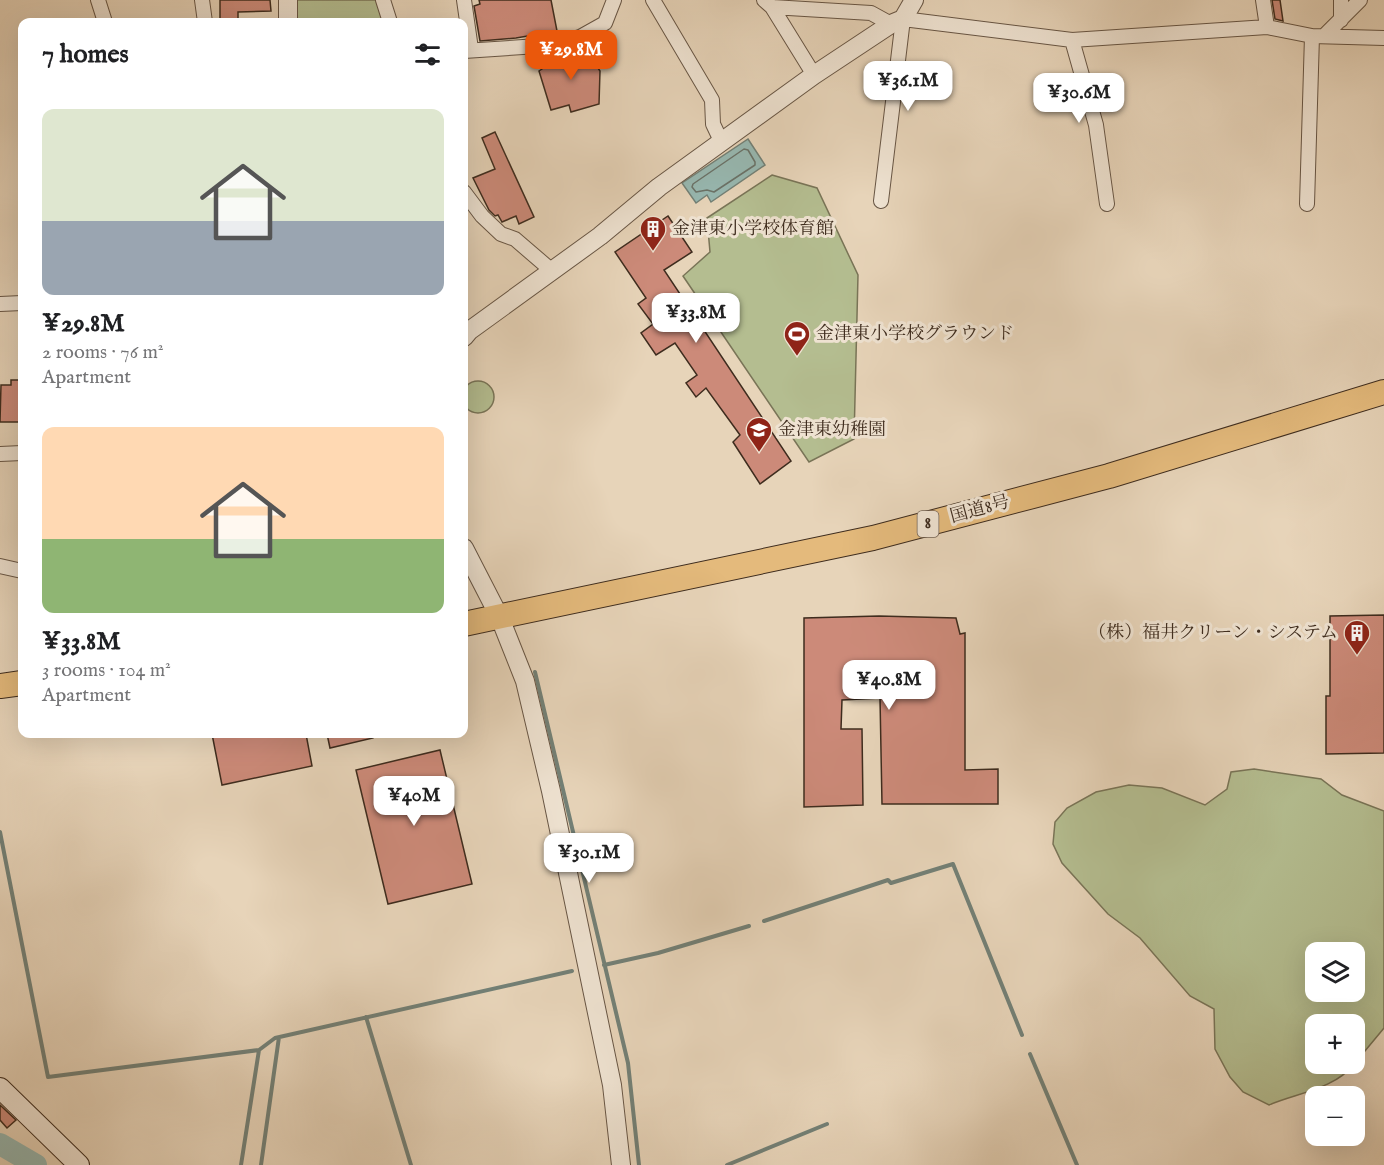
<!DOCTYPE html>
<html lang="en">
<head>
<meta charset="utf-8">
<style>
	body { margin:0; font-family:"IM FELL English","Noto Serif JP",serif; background:#f2f2f2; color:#202124; height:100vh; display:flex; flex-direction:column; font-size:22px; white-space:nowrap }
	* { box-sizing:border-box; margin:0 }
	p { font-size:20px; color:#757577 }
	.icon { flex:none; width:33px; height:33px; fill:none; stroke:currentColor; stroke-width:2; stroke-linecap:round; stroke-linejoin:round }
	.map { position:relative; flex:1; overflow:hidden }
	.details { position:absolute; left:18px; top:18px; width:450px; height:720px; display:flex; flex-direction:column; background:#fff; border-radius:12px; box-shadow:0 6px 24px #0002 }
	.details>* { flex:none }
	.buttons { position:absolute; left:1305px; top:942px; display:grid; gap:12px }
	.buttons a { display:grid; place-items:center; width:60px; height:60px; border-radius:12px; background:#fff; box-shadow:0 6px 24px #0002; font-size:30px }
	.price { position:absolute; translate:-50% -51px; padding:0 14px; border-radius:12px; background:#fff; color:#222; font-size:20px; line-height:39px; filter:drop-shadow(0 2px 3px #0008) }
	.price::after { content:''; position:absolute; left:50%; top:36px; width:18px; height:14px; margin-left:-9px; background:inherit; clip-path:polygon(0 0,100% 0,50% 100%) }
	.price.on { background:#ea580c; color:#fff }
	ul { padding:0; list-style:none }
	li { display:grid; align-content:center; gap:12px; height:318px; padding:0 24px }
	li span { display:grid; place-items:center; height:186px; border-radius:12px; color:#555 }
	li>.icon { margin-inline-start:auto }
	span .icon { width:108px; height:108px; fill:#fffc; stroke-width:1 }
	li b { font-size:26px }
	h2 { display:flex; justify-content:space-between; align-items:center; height:72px; padding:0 24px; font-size:26px }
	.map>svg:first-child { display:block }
</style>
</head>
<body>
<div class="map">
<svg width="1384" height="1165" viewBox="0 0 1384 1165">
	<rect width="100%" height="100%" fill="#e7d4b9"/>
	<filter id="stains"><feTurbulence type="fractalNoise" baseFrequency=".00333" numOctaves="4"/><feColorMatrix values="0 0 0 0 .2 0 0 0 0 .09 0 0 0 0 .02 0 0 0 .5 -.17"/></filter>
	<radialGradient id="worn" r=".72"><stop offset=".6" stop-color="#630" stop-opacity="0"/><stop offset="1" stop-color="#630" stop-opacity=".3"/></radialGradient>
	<path fill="#b4bd90" stroke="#797457" stroke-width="1.5" fill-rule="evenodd" d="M294 0H376L387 22H296Z
		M772 175 817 188 858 275 854 439 809 462 683 276 710 252 707 218Z
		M462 397a16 16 0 1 1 32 0a16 16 0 1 1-32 0Z
		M1254 769 1321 779 1342 795 1384 811V1028L1355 1063 1354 1024H1316V1064H1354C1335 1089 1297 1093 1269 1105L1243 1092 1230 1077 1215 1049 1214 1009 1190 996 1140 938 1108 914 1062 863 1053 844 1055 822 1067 808 1096 792 1129 785 1162 788 1205 805 1227 789 1231 772ZM1316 952H1354V992H1316Z"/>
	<path fill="#97b8b1" stroke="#738076" stroke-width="1.5" d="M748 139 765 165 711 202 707 195 696 203 682 183Z"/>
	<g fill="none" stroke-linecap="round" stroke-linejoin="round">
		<path stroke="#6a7268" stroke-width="1.5" d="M744 149 748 150 755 162V165L714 192 707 190 696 192 692 187 693 184Z"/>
		<path stroke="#738076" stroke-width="4" d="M535 672 628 1063 639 1165
			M0 832 48 1077 259 1050 241 1165
			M764 921 888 880 891 883 953 864 1022 1035
			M604 965 658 953 749 926
			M366 1017 411 1165
			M259 1050 275 1038 572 971
			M1030 1054 1077 1165
			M261 1165 279 1037
			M727 1165 827 1124"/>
		<path stroke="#97b8b1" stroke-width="22" d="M0 1144 36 1165"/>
	</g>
	<path fill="#cc8a79" stroke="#3e2c1e" stroke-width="1.5" d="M220 0H270L271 11 238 12V22H220Z
		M479 0H551L557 31 516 38 480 41 474 6 480 4Z
		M1272 0H1280L1283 21 1275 19Z
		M576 48 578 57 589 54 600 71 599 104 571 112 569 105 551 110 539 71 542 69 540 59Z
		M495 132 534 217 519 224 516 216 502 222 498 215 495 216 489 210 473 178 495 169 482 138Z
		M668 216 692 252 664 270 791 461 760 484 733 442 740 435 706 388 696 397 686 383 697 375 675 343 656 355 641 333 653 324 638 304 646 298 615 252Z
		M11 380H22V418H19V422H0L1 385H11Z
		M1384 615V753L1326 754V696H1330V616Z
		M879 616 956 618 960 634 965 633V770L998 769V804H882L880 698 842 700 841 729H862L863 805 804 807V618Z
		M212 734H306L312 766 222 785Z
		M327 734H373V738L330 748Z
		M440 750 472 884 388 904 356 770Z
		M0 1105 16 1120 7 1128 0 1120Z"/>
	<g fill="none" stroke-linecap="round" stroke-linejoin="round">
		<g stroke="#685645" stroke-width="16">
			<path id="minor" d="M98 0 105 22
				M202 0 205 22
				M383 0 390 22
				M464 0 471 49
				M653 0 712 100 713 124 722 143
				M764 0 772 7 871 13 891 24
				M1263 0 1267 27
				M772 7 814 75
				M1341 20V0
				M1324 36 1360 0
				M1072 40 1096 125 1107 204
				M464 51 553 45 580 37 605 23 614 0
				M464 192 482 216 501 234 515 239 551 270
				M881 201 903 19 1072 40 1267 27 1312 36 1384 38
				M1307 204 1312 36
				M0 304 22 303
				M0 454 22 453
				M0 566 22 571"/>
		</g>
		<g stroke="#685645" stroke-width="20">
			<path id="tertiary" d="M288 0V22
				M464 337 469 331 600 236 659 187 814 75 891 24 903 19 914 0
				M464 548 500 618 525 681 551 791 612 1085 621 1165"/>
		</g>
		<g stroke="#3e2c1e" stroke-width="22">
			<path id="secondary" d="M0 1088 79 1165"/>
		</g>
		<g stroke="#3e2c1e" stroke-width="26">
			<path id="trunk" d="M464 624 873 538 1109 476 1384 392
				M0 686 22 683"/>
		</g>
		<use href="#minor" stroke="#efe3d2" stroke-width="14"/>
		<use href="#tertiary" stroke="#efe3d2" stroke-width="18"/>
		<use href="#secondary" stroke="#efe3d2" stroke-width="20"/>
		<use href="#trunk" stroke="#e4ba7c" stroke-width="24"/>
	</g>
	<defs>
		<g id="building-pin" transform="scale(1.35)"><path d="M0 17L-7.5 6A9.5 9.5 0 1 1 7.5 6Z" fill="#8f2418" stroke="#efe3d2"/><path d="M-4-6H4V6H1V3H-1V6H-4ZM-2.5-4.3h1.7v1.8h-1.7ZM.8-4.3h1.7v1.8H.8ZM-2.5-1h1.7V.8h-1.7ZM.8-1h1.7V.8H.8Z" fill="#fff"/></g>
		<g id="stadium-pin" transform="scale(1.35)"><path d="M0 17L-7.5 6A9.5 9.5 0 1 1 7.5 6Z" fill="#8f2418" stroke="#efe3d2"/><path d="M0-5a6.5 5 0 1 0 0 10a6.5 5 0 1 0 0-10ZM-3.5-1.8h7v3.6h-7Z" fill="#fff"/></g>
		<g id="school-pin" transform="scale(1.35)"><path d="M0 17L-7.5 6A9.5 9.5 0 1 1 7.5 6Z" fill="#8f2418" stroke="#efe3d2"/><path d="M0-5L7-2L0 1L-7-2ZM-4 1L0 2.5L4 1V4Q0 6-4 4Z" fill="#fff"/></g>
	</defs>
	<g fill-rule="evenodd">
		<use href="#building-pin" x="653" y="229"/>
		<use href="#stadium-pin" x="797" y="334"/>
		<use href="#school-pin" x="759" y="430"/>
		<use href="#building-pin" x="1357" y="633"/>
	</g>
	<g text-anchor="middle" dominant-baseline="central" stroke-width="6" stroke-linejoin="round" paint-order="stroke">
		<rect fill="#efe3d2" stroke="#736354" stroke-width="1.5" x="917.5" y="511" width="21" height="26" rx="4.5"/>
		<g font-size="16" font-weight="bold" fill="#3e2c1e">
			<text x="928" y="524">8</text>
		</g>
		<g font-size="18" fill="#3e2c1e" stroke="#efe3d2" text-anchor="start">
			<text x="672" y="229">金津東小学校体育館</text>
			<text x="816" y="334">金津東小学校グラウンド</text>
			<text x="778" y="430">金津東幼稚園</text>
			<text x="1338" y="633" text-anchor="end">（株）福井クリーン・システム</text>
		</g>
		<g font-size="18" fill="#3e2c1e" stroke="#efe3d2">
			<text transform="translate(980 510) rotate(-15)">国道8号</text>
		</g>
	</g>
	<rect width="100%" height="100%" filter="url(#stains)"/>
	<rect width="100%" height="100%" fill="url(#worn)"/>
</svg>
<div class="buttons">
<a><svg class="icon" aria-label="layers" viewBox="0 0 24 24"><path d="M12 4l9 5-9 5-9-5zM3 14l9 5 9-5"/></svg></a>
<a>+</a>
<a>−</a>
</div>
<b class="price on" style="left:571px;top:81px">¥29.8M</b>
<b class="price" style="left:908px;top:112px">¥36.1M</b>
<b class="price" style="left:1079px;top:124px">¥30.6M</b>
<b class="price" style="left:696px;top:344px">¥33.8M</b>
<b class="price" style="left:889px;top:711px">¥40.8M</b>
<b class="price" style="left:414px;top:827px">¥40M</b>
<b class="price" style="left:589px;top:884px">¥30.1M</b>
<section class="details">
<h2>7 homes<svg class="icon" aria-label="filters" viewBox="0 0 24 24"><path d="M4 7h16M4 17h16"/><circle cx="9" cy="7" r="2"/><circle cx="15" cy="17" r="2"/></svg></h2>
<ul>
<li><span style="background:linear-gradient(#dfe7d0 60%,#9aa5b1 0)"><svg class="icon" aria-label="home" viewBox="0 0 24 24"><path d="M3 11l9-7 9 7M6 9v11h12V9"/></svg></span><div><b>¥29.8M</b><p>2 rooms · 76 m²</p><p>Apartment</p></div></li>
<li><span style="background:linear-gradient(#ffd9b3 60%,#8fb573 0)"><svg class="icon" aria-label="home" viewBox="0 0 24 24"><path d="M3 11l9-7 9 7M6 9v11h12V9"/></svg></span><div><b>¥33.8M</b><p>3 rooms · 104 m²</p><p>Apartment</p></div></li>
</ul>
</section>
</div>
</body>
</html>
